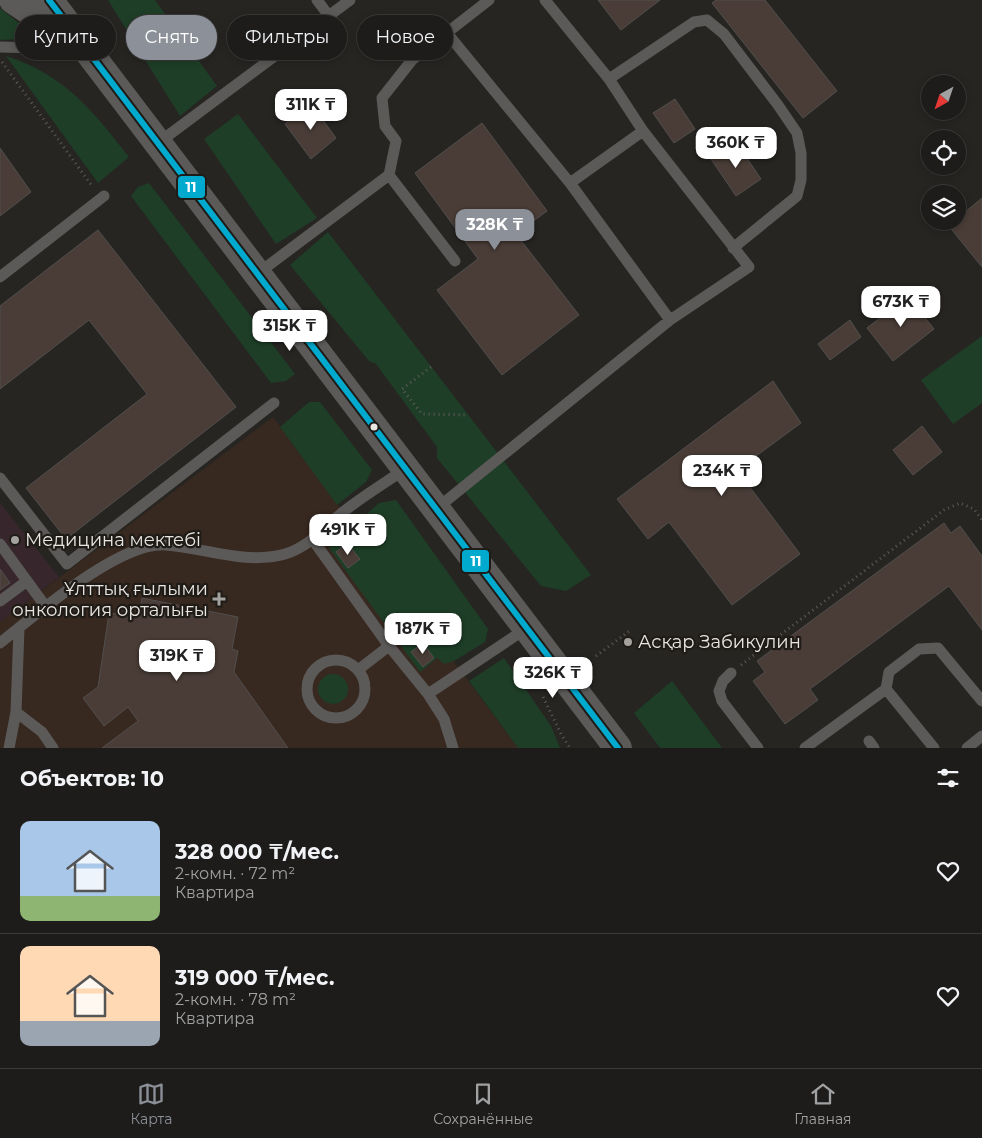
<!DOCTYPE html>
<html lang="ru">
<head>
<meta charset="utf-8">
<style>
	body { margin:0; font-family:Montserrat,sans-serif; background:#2a2927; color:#f1f3f6; height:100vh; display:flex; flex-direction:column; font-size:19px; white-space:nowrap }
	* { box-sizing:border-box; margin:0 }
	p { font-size:16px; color:#a0a1a2 }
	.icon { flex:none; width:28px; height:28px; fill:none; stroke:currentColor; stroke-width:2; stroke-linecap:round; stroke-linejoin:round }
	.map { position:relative; height:748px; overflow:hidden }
	.sheet { display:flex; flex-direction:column; background:#1d1c1a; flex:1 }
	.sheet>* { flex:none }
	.banner { position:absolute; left:15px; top:15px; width:500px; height:45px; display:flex; gap:10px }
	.needle { width:32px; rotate:220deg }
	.fabs { position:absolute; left:921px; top:75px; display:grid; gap:10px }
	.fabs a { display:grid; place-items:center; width:45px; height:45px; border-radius:50%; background:#1d1c1a; box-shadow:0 2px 8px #0003,0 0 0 1px #3b3a39; font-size:25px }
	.price { position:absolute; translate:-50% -42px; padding:0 11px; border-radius:10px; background:#fff; color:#222; font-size:16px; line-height:32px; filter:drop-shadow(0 1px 2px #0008) }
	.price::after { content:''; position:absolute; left:50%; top:30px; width:15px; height:11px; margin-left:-8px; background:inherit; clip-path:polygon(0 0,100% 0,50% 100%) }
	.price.current { background:#8c9099; color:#fff }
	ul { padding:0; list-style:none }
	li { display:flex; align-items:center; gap:15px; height:125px; padding:0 20px }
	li+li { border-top:1px solid #3b3a39 }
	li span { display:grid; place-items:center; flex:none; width:140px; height:100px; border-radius:10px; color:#555 }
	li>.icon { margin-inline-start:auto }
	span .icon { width:60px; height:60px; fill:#fffc; stroke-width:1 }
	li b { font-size:21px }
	h2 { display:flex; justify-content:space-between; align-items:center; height:60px; padding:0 20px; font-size:21px }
	.tag { padding:0 18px; border-radius:22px; background:#1d1c1a; box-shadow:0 2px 8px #0003,0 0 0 1px #3b3a39; font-size:18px; line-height:45px }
	.tag.current { background:#8c9099; color:#fff }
	.dock { display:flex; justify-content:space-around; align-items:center; height:70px; border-top:1px solid #3b3a39; background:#1d1c1a; font-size:14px; color:#a0a1a2 }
	.dock a { display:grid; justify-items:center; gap:2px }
	.dock .current { color:#8c9099 }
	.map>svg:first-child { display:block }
</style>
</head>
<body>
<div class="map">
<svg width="982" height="748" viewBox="0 0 982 748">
	<rect width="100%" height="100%" fill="#272522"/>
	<path fill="#37272c" d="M0 503 59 577 0 622Z"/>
	<path fill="#372820" d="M273 417 518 748H0V622Z"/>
	<path fill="#1e3e27" d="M108 0H155L217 86 180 116Z
		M0 8 26 29 21 39 0 40Z
		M6 56C65 75 92 110 129 157L98 183Z
		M238 114 317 218 276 244 204 139Z
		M149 183 295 374 286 381 271 383 131 196 138 187Z
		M328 232 591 575 566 591 541 586 437 458V447L376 364 369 361 290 265Z
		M982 336V403L953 424 921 380Z
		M309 402H320L372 470 366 482 337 505 280 427Z
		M396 500 488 629 485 642 454 661 444 664 437 658 420 672 329 548 379 503Z
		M504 658 551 726 560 748H518L469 681Z
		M318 689a15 15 0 1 1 30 0a15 15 0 1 1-30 0Z
		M672 681 722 748H660L634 713Z"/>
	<path fill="#4a3d37" stroke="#514f4d" d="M598 0H660L621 30Z
		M716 0H765L837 91 803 118 712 3Z
		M675 99 695 129 674 143 653 113Z
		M311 104 336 138 311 159 285 124Z
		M482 123 547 211 516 234 579 315 502 375 437 290 478 259 415 173Z
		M736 142 761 179 736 196 711 159Z
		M0 148 31 192 0 216Z
		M982 198V267L948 225 958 221V218Z
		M98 230 236 407 66 539 26 488 147 394 89 320 0 389V306Z
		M908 296 934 329 893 361 867 328Z
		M850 320 861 337 830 360 818 344Z
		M773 381 801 423 737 470 800 554 732 605 669 522 648 539 617 499Z
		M922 426 942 452 913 475 893 450Z
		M944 523 951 533 960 526 982 556V630L949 586 810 689 818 700 785 724 753 681 765 672 757 661Z
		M347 543 360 559 348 568 336 552Z
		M0 569 10 583 0 590Z
		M142 598 238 617 232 649 238 651 234 672 288 748H102L138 721 128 707 104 726 83 698 98 687 109 613 138 616Z
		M423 643 434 658 423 667 411 652Z"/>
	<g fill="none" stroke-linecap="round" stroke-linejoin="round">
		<path stroke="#5d5b59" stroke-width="3" stroke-dasharray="1 4" stroke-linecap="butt" d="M2 62 92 186
			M431 367 402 389 422 414 468 415
			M596 656 632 629
			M741 665 944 510 960 503 974 509 982 520
			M543 697 561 734 570 748"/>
		<path stroke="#5c5a58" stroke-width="11" d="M317 0 329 16
			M447 33 570 183 670 320
			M0 47 73 49
			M609 79 694 22 707 20 724 34 778 105 797 133 801 153V180L797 196 733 248
			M158 143 350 0
			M570 183 643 131
			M455 261 389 175 396 141 385 126 382 98 412 60 489 0
			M257 274 389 175
			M0 277 104 196
			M0 478 67 564 274 403
			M436 509 670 320 749 267 643 131 609 79 545 0
			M313 540 389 646 428 694
			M0 544 46 607
			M0 601 27 581
			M0 643C37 614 120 541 166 545 206 548 245 565 285 554 309 547 325 527 343 512 363 496 385 483 405 469
			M307 689a29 29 0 1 1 58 0a29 29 0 1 1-58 0Z
			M358 670 389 646
			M731 673 723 681 719 691 722 701 758 748
			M886 689 934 748
			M16 712 42 732 53 748
			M869 741 874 748
			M9 748 16 712 19 628
			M453 748 444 719 428 694 527 628
			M805 748 886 689 889 672 919 649 938 648 982 701
			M967 748 982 736"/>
		<path stroke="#5c5a58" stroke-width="28" d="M13 0 68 37
			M49 0 618 748"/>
		<g stroke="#1f1b16" stroke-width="10">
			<path id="bus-1" d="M49 0 618 748"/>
		</g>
		<use href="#bus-1" stroke="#00a9ce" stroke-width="6"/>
	</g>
	<circle fill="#e8e5e2" stroke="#1f1b16" stroke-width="2" cx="374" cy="427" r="4.5"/>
	<g fill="#a4a29f" stroke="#1f1b16" stroke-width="2">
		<circle cx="15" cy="540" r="5"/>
		<path d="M216.5 591.5h5v5h5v5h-5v5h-5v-5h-5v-5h5z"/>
		<circle cx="628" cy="642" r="5"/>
	</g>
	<g text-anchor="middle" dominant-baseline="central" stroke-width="4.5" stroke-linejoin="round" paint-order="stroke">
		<g font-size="18" fill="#e8e5e2" stroke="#1f1b16" text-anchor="start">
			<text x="25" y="540">Медицина мектебі</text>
			<text x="208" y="589" text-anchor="end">Ұлттық ғылыми<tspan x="208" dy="21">онкология орталығы</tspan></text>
			<text x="638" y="642">Асқар Забикулин</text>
		</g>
	</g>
	<g stroke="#1f1b16" stroke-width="2">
		<rect x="177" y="175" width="29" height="24" rx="5" fill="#00a9ce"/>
		<rect x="461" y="549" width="29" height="24" rx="5" fill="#00a9ce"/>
	</g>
	<g font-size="14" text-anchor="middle" font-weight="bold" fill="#fff">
		<text x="191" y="192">11</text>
		<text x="476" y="566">11</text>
	</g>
</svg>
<div class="fabs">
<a><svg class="needle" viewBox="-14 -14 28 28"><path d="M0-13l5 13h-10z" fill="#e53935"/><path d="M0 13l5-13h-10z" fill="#a0a1a2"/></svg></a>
<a><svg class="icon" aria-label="locate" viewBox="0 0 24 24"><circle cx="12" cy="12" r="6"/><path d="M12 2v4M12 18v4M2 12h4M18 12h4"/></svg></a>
<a><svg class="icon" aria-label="layers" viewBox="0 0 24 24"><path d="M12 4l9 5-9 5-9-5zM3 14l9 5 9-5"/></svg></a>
</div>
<b class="price" style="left:311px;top:131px">311K ₸</b>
<b class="price" style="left:736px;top:169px">360K ₸</b>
<b class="price current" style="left:495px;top:251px">328K ₸</b>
<b class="price" style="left:901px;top:328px">673K ₸</b>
<b class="price" style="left:290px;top:352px">315K ₸</b>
<b class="price" style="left:722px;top:497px">234K ₸</b>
<b class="price" style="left:348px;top:556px">491K ₸</b>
<b class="price" style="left:423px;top:655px">187K ₸</b>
<b class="price" style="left:177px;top:682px">319K ₸</b>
<b class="price" style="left:553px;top:699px">326K ₸</b>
<div class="banner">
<a class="tag">Купить</a>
<a class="tag current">Снять</a>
<a class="tag">Фильтры</a>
<a class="tag">Новое</a>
</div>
</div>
<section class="sheet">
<h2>Объектов: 10<svg class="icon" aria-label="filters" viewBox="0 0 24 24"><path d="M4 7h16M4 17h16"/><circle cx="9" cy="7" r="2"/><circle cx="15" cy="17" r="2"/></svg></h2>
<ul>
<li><span style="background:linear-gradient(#a9c7e8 75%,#8fb573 0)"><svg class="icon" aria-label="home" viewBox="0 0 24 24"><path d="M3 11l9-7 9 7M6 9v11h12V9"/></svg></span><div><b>328 000 ₸/мес.</b><p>2-комн. · 72 m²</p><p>Квартира</p></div><svg class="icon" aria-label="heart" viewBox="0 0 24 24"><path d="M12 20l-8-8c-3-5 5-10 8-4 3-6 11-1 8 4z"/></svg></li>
<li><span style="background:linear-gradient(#ffd9b3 75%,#9aa5b1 0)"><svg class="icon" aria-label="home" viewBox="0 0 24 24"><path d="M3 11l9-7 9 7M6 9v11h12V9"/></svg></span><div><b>319 000 ₸/мес.</b><p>2-комн. · 78 m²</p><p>Квартира</p></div><svg class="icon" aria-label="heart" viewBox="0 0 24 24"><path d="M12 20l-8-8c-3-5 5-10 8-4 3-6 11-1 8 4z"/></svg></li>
</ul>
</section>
<nav class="dock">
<a class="current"><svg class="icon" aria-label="map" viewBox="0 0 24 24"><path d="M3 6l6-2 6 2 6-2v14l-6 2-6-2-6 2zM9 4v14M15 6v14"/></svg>Карта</a>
<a><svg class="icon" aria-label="saved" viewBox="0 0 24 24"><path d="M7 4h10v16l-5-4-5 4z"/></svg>Сохранённые</a>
<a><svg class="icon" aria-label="home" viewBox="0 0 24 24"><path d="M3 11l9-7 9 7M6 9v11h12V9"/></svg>Главная</a>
</nav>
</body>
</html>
